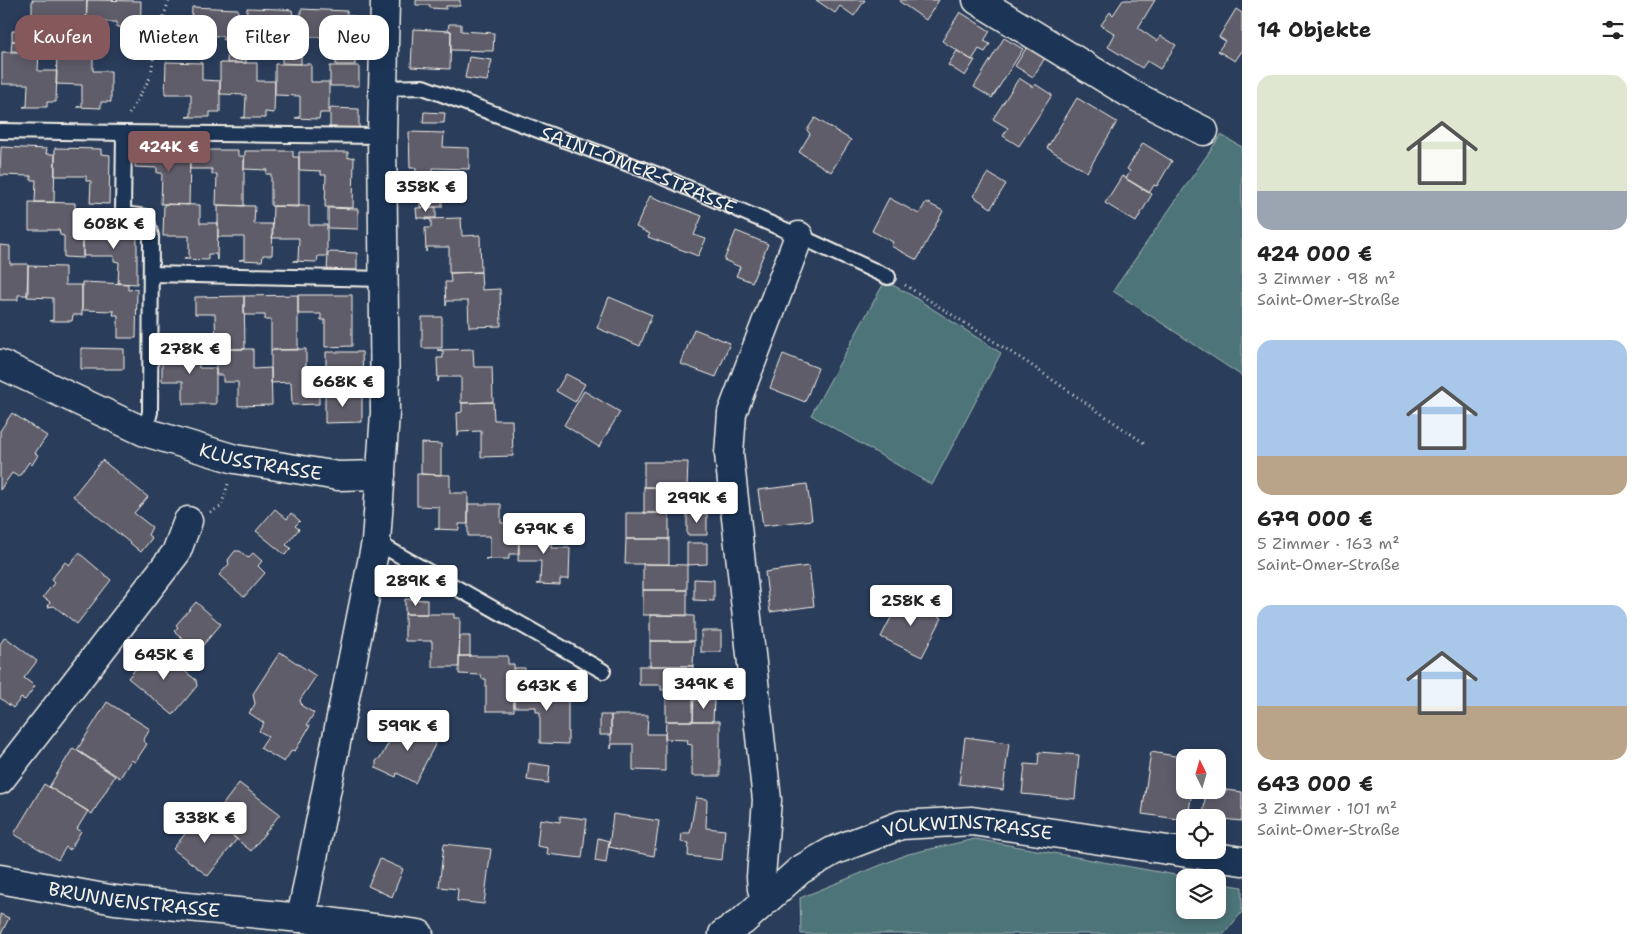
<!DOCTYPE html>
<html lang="de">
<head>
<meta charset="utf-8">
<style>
	body { margin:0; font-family:"Shantell Sans",sans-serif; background:#f6f6f6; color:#222; height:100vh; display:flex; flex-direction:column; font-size:19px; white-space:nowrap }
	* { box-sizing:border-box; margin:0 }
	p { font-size:16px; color:#767676 }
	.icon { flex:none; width:28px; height:28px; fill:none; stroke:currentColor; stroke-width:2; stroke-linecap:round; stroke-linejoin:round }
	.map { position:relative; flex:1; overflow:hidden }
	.sheet { display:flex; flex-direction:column; background:#fff; width:400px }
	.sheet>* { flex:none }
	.banner { position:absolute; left:15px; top:15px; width:475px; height:45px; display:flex; gap:10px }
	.needle { width:32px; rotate:355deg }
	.controls { position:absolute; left:1176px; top:749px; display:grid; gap:10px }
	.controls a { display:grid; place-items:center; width:50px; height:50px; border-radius:10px; background:#fff; box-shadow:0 2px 12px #0003; font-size:25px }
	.price { position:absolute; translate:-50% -42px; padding:0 11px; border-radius:5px; background:#fff; color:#222; font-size:16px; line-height:32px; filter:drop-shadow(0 1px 2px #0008) }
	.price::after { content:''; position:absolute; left:50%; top:30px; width:15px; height:11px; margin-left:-8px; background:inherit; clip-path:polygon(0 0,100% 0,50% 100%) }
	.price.on { background:#85585c; color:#fff }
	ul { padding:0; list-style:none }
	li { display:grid; align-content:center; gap:10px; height:265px; padding:0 15px }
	li span { display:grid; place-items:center; height:155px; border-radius:15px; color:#555 }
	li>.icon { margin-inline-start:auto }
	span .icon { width:90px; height:90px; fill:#fffc; stroke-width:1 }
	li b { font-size:21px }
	h2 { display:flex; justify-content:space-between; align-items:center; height:60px; padding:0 15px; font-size:21px }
	.pill { padding:0 18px; border-radius:15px; background:#fff; box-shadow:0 2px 12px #0003; font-size:18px; line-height:45px }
	.pill.on { background:#85585c; color:#fff }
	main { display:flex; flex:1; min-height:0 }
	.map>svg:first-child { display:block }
</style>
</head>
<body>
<main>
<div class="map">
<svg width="1242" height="934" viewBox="0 0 1242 934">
	<rect width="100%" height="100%" fill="#2a3d5b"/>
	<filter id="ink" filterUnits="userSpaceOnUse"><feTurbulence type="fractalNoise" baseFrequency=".02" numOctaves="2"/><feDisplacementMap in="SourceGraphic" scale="10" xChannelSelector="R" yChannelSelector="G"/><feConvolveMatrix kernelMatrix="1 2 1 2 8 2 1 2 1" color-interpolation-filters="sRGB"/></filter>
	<g filter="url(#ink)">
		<path fill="#4d7579" stroke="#a0b3b0" d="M1221 135 1242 147V376L1113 291Z
			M885 281 911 295 1001 353 932 485 811 415Z
			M975 839 1187 877 1185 910H1218V883L1242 887V912L1224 934H801L800 898 908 854Z"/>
		<path fill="#5f5d6b" stroke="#f4f1e8" d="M32 0H87L86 49 67 48 68 26H63V21H32Z
			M87 0 141 1 140 50 122 49V27H117V22H86Z
			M416 0H460V6H446V9L430 8V5H416Z
			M816 0H865L854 16 840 6 835 13Z
			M901 0H939L926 20 900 2Z
			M1123 0H1155L1138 28 1157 41 1161 36 1176 45 1160 69 1147 61 1142 68 1108 47 1115 34 1101 25 1110 12 1113 15Z
			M192 7 238 9V14H247L246 63H227L228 40H223V36L191 35Z
			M247 8 280 9 292 10 293 16 301 15V64L282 63V41H278V36H246Z
			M301 9 347 11V16H355V65H336L337 42H332V37H301Z
			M1236 9 1242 13V51L1235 61 1218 51 1225 41 1219 37Z
			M960 12 990 31 984 41 990 44 985 52 979 49 972 60 942 41Z
			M449 24H461V31L494 33 493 51 451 50V31L448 30Z
			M413 29 451 31 450 69 411 67Z
			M12 31H32V41H12Z
			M1004 38 1023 49 992 98 974 87Z
			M12 41H32L31 52 11 51Z
			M1027 47 1045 58 1033 77 1015 66Z
			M957 51 972 60H975L965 76 948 65Z
			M2 52H39L38 71H57L56 102H47V107H23L27 106 28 84H2Z
			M57 53H93V71H111V102H101V108L77 107 82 106V85L56 84Z
			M469 57 492 60 487 81 465 78Z
			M166 62 202 63V80L220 81V112H210V117H186L191 116V94H165Z
			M220 63H257V81H275L274 113 265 112V118H241L245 117 246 95 220 94Z
			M275 64H311V82H329V113H320L319 119 295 118 300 117V96L275 95Z
			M330 66H359V86H330Z
			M1019 78 1033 87 1035 84 1052 95 1019 146 1003 136 1008 128 993 119Z
			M1077 98 1117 122 1087 172 1047 148Z
			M330 108 359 109V129H330Z
			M424 112 445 113 444 123H423Z
			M815 118 851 140 831 172 799 152 810 134 807 130Z
			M409 132 444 133 443 147 469 148V169L433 168 432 189 415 185 416 168H410Z
			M1143 143 1172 161 1157 186 1154 185 1149 193 1126 179 1130 171 1127 169Z
			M1 147 47 149 46 154H55L54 202H35L36 180H31V176L0 175Z
			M55 148 101 149V154L110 155 109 204 90 203 91 181H86V176H55Z
			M136 149 184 150V155L190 156 189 205 161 204 162 173H157V168L135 167Z
			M190 150H238V156H244V206L216 205 217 174H212V169H190Z
			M245 151H293V157H299V207L271 206V174H266L267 170 244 169Z
			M299 152H348V158L354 157 353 208 325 207 326 175H321V171L299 170Z
			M988 173 1006 184 991 208 973 196Z
			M1122 176 1152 194 1136 222 1105 203Z
			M442 196V207H420V197Z
			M650 196 702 216 694 235 706 239 698 256 648 237 650 234 636 227Z
			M889 198 919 214 926 202 943 211 917 260 891 246 893 242 872 231Z
			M29 202 75 203V209H83V258L64 257V236L60 235 59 230H29Z
			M164 204 200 205V223H218L217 260 216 254H208V260L184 259 189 258V236H163Z
			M218 205 255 206 254 224H273L272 255H263L262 261 239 260 244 259V237H218Z
			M273 206H309V225H327V256H318L317 262 293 261 298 260 299 238H272Z
			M436 207V218H417L416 208Z
			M328 208 358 209V229L328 228Z
			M461 218 462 236 480 235 481 272 449 273V247H427L426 252 425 228H431V220L425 219Z
			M83 229H129V235H137V284L118 283 119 262 114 261V256H83Z
			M736 231 768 244 752 282 736 276 740 267 724 260Z
			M0 245 10 246V264H28V295H18V300H0Z
			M328 252 357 253V273L327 272Z
			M28 266 65 267V285H82V315H73L72 321H49L53 320V298L27 297Z
			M481 272 482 290 500 289 501 326 469 327 468 301H447L446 306 445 282H451L450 273Z
			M82 282 128 284V290L137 289 136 338H118V315H113L114 311 82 310Z
			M298 295H352V346L325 347V320H321V314H298Z
			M298 295V350H271V320H265V315H244V296Z
			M244 296 245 349H216L215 314H195V297Z
			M609 297 652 315 640 346 597 328Z
			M422 317H442V348H422Z
			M694 329 730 343 716 377 681 364Z
			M199 347V368H216V404H183V381H162V348Z
			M81 348 124 349V369H81Z
			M216 349H253V369L271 368 272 405 238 406V382H223V375H216Z
			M306 349V367H319V404L292 405 291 382 271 383V350Z
			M473 349 474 367H492L493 402 461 403V377H439L438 382 437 358H443V351L437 350Z
			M326 352H362L363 381H326Z
			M783 354 818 368 805 402 770 388Z
			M566 374 585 384 575 402 556 391Z
			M584 391 620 412 599 447 564 425Z
			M325 393H362V422L325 423Z
			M493 402 494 420H512L513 456 481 457V431L459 432 458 436 457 413 462 412V403Z
			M12 413 47 436 35 453 38 455 32 465 29 462 19 477 12 473 0 490V431Z
			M421 443 441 444V475L421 474Z
			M102 460 148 497 134 513 152 527 148 535 152 538 141 552 73 496Z
			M644 462H688L687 488 644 487Z
			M417 474 450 475V493H468V524H459V530L434 529H439V507L417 506Z
			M807 484 812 520 763 526 758 490Z
			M644 487 687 488V513H644Z
			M468 504H501V523H519V554H509V559H485L490 558V536H468Z
			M275 509 287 519 291 513 300 521 295 526 299 529 286 545 291 548 285 555 256 531Z
			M626 513H669V539H626Z
			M687 513 707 514V535H687Z
			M519 529 552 530 551 548H570L569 579H560V585L536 584 540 583 541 561H518Z
			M626 539H669V564H625Z
			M687 543H707V564L687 565Z
			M235 551H240L248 558 253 553 262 561 258 566 265 573 244 597 219 575 229 564 228 560Z
			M79 553 111 580 77 624 54 606 48 607 50 602 43 597 54 583 51 580 65 562 69 565Z
			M643 564 687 565V590H643Z
			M809 566 814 606 770 612 765 572Z
			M694 579 714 580V601L694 600Z
			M643 590H687V615H643Z
			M901 598 942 618 922 657 881 637Z
			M405 599 427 600V614H405Z
			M196 602 221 624 198 651 174 631 178 627 176 625Z
			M405 614H454V618H460L459 667H432V641H405Z
			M650 615 694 616V641H650Z
			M701 631H721V652H701Z
			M460 636H470V656H459Z
			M5 637 37 661 24 678 35 686 25 700 21 698 13 708 0 698V644Z
			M650 641H694L693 666H650Z
			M154 647 196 680 197 686 173 715 128 678Z
			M280 652 316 676 300 700 302 706 314 713 307 725 310 726 295 751 292 750 284 762 260 748 268 736 259 731 264 723 249 713 255 704 253 694Z
			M459 656H508V664H514V711H486V679H482L481 675 459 674Z
			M639 666H693V721H666V690H661V685H639Z
			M514 668H525V688H514Z
			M514 688 562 689V697L568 694V744L540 743V712H536V707H514Z
			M694 700H714L713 721H693Z
			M107 702 150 729 143 741 147 744 135 762 131 760 120 778 77 750Z
			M600 715H611V735H600Z
			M611 715H648L647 734H665V771L633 770V744H612L611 749Z
			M404 719 439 737 415 783 397 773 396 777 376 768V761L381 757 391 738 394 739Z
			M666 721H720V776H692V745L687 744 688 740 665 739Z
			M965 737 1009 743 1003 790 959 784Z
			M73 748 115 776 92 814 49 787Z
			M1039 752 1079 755 1075 799 1022 794 1025 764 1038 765Z
			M1151 752 1187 758H1185V790H1192L1188 818H1185V820L1142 814Z
			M529 763 550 766 548 783 527 780Z
			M239 783 280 814 251 851 212 819Z
			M44 784 88 811 77 829 81 831 70 850 66 847 58 860 14 834Z
			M1218 789 1242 792V821L1203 817 1206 790Z
			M696 798 707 799 706 828 725 830 722 860 688 856 689 843 681 842 682 833H690Z
			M203 811 237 839 208 876 173 849Z
			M613 814 659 821 654 856 609 847Z
			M560 816 587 819 582 858 547 854 548 848 537 846 540 819 560 822Z
			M598 838 609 841 606 863 595 861Z
			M444 844 491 849 484 904 457 901 458 889 439 887Z
			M380 859 403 869 392 897 368 886Z
			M0 914 9 918 1 934H0Z"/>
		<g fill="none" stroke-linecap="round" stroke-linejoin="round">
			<g stroke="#f4f1e8" stroke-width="18">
				<g id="lane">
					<path id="s1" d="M383 88 423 87 658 175 799 236 888 277"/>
					<path d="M0 131 124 133 123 214 146 217 151 236 150 412 145 432"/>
					<path d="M124 133 382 136"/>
					<path d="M151 274 384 279"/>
					<path d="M376 542 603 671"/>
				</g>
			</g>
			<g stroke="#f4f1e8" stroke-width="31">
				<g id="street">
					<path d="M977 0 1129 93 1204 131"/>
					<path id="s2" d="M0 364 145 432 235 459 338 476 381 475"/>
					<path d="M0 780 176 553 188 521"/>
					<path id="s3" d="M0 879 115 900 301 918 419 934"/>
					<path d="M767 898 762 889 761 877 767 800 729 454 732 413 799 236"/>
					<path d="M301 918 376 542 385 413 382 136 385 0"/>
					<path id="s4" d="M723 934 743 921 800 870 833 851 901 825 972 821 1242 861"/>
				</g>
			</g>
			<path stroke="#f4f1e8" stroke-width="3" stroke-dasharray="1 4" stroke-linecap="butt" d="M129 114 151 76 155 43 169 0
				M905 285 1028 363 1144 443
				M210 512 221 507 228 484"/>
			<use href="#lane" stroke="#1d3557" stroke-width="14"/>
			<use href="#street" stroke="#1d3557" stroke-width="28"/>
		</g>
	</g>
	<g text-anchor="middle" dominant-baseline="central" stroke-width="4" stroke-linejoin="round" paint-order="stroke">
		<g font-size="19" fill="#f4f1e8" stroke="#1d3557">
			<text stroke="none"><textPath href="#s1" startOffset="271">SAINT-OMER-STRASSE</textPath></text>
			<text stroke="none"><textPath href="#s2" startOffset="280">KLUSSTRASSE</textPath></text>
			<text stroke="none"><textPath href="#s4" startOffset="278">VOLKWINSTRASSE</textPath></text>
			<text stroke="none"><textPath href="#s3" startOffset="136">BRUNNENSTRASSE</textPath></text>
		</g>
	</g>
</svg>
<div class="controls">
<a><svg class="needle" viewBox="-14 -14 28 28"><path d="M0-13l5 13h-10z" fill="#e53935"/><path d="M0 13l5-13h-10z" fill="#767676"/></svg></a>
<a><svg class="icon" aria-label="locate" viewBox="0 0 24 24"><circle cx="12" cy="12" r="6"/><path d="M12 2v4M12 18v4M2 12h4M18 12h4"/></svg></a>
<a><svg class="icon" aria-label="layers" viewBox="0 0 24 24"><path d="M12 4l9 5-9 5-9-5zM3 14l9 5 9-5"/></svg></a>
</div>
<b class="price on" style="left:169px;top:173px">424K €</b>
<b class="price" style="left:426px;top:213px">358K €</b>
<b class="price" style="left:114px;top:250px">608K €</b>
<b class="price" style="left:190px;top:375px">278K €</b>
<b class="price" style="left:343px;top:408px">668K €</b>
<b class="price" style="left:697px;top:524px">299K €</b>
<b class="price" style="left:544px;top:555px">679K €</b>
<b class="price" style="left:416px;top:607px">289K €</b>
<b class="price" style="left:911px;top:627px">258K €</b>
<b class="price" style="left:164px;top:681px">645K €</b>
<b class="price" style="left:704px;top:710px">349K €</b>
<b class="price" style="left:547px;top:712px">643K €</b>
<b class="price" style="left:408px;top:752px">599K €</b>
<b class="price" style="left:205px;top:844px">338K €</b>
<div class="banner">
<a class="pill on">Kaufen</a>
<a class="pill">Mieten</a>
<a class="pill">Filter</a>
<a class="pill">Neu</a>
</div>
</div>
<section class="sheet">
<h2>14 Objekte<svg class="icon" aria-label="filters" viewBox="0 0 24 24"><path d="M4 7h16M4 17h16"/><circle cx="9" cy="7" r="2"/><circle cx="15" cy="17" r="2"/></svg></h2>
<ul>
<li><span style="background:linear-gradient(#dfe7d0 75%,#9aa5b1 0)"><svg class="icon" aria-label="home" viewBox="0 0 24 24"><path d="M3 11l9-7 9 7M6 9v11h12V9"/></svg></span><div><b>424 000 €</b><p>3 Zimmer · 98 m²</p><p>Saint-Omer-Straße</p></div></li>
<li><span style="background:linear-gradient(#a9c7e8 75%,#b9a48a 0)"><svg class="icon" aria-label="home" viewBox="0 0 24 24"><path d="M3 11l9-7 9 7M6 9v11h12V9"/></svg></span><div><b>679 000 €</b><p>5 Zimmer · 163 m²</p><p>Saint-Omer-Straße</p></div></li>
<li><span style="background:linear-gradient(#a9c7e8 65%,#b9a48a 0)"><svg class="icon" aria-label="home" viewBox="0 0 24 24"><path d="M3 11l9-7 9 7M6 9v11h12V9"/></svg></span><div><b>643 000 €</b><p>3 Zimmer · 101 m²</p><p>Saint-Omer-Straße</p></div></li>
</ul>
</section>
</main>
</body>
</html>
